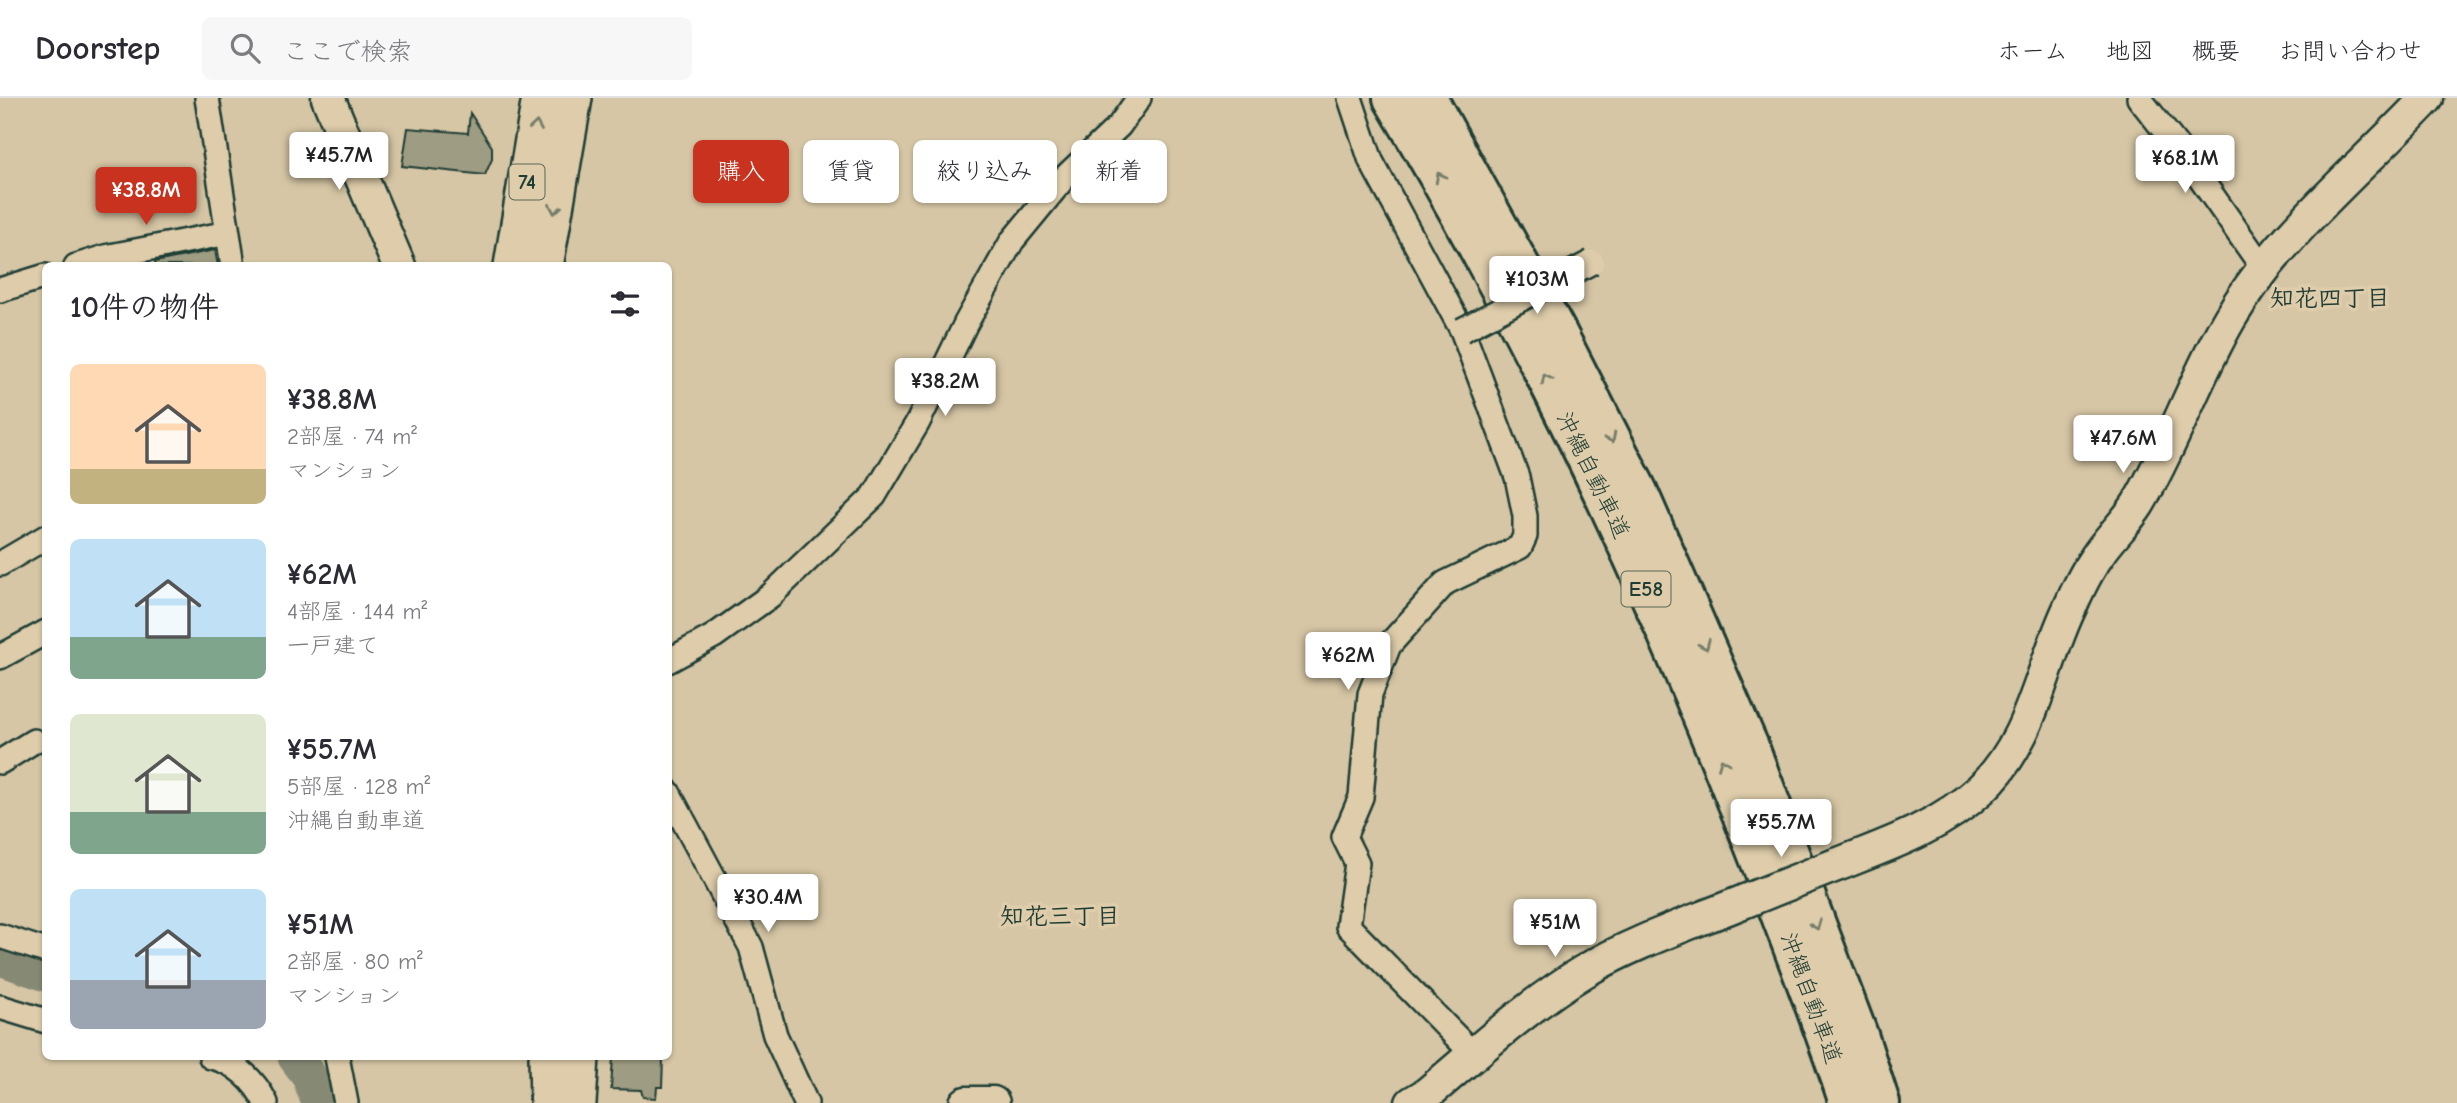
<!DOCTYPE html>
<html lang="ja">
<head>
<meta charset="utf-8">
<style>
	body { margin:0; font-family:"Comic Neue","Klee One",sans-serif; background:#f7f7f7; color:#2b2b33; height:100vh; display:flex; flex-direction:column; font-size:26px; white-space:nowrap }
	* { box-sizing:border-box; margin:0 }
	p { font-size:23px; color:#7c7c81 }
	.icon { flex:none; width:38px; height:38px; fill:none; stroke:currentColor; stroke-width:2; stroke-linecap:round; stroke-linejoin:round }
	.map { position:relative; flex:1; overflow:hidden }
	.details { position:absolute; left:42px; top:164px; width:630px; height:798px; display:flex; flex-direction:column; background:#fff; border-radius:10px; box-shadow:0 2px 5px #0004 }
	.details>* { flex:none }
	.hud { position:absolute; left:693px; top:42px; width:665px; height:63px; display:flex; gap:14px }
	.price { position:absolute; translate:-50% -60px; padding:0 16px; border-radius:7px; background:#fff; color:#222; font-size:23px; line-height:46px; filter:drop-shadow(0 2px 4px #0008) }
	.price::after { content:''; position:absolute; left:50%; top:42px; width:21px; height:16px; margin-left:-10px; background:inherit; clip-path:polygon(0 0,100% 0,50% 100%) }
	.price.current { background:#c8321e; color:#fff }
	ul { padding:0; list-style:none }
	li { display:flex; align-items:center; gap:21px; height:175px; padding:0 28px }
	li span { display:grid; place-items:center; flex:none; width:196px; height:140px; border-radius:10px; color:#555 }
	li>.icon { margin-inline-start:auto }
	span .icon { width:84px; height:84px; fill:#fffc; stroke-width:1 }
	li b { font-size:30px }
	h2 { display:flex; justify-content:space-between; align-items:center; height:84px; padding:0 28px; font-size:30px }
	.chip { padding:0 24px; border-radius:10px; background:#fff; box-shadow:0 2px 5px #0004; font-size:24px; line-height:63px }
	.chip.current { background:#c8321e; color:#fff }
	header { display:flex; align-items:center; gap:42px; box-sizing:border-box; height:98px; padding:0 35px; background:#fff; border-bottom:2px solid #e1e1e2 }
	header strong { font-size:33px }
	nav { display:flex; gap:38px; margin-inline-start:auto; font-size:24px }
	.search { width:490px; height:63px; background:#f7f7f7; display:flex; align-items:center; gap:18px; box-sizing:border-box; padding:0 24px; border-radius:10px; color:#7c7c81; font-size:26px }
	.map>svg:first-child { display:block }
</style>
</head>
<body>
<header>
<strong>Doorstep</strong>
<div class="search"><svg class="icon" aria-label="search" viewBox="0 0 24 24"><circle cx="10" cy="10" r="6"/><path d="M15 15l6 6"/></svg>ここで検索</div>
<nav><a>ホーム</a><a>地図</a><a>概要</a><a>お問い合わせ</a></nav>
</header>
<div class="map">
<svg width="2457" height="1005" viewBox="0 0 2457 1005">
	<rect width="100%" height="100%" fill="#d6c6a5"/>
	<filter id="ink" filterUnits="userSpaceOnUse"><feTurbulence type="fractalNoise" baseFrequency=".0143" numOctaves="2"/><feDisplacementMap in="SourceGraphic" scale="14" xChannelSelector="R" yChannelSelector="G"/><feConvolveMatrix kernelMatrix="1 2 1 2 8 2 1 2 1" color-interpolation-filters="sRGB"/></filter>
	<g filter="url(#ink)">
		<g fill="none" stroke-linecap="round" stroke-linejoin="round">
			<path stroke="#868a74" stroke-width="35" d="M0 860 46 876
				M295 959 308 976 319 1005"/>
		</g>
		<path fill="#9e9c82" stroke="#1f3d34" stroke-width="2" d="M470 15 492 49V61L485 77 402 68 408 30 468 35Z
			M215 152 218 168H156L155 164Z
			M613 959 663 961 662 989H657L656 1000 643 999 641 992 611 991Z"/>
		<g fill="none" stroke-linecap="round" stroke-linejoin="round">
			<g stroke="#1f3d34" stroke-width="28">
				<path id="street" d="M207 0 233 168
					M1350 0 1371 63 1462 232 1517 379 1525 418V438L1520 449 1445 485 1389 547 1370 596 1361 699 1344 739 1357 765 1348 828 1474 957
					M2139 0 2184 57 2263 170
					M76 168 105 159 228 135
					M0 192 46 178
					M0 466 46 439
					M0 559 46 534
					M668 563 714 538 770 498 874 398 918 324 966 225 1012 143 1063 81 1119 28 1139 0
					M0 664 34 643
					M668 694 751 849 775 937 806 1005
					M0 838 46 853
					M0 909 46 923
					M211 959C236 964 255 983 266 1005
					M337 959 346 1005"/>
			</g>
			<g stroke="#1f3d34" stroke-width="37">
				<path id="secondary" d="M328 0 399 168
					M1836 767C1888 747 1940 729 1981 691 2033 643 2041 568 2071 507 2078 491 2086 474 2096 460 2108 441 2126 425 2138 406 2173 347 2195 280 2230 220 2280 135 2360 72 2427 0
					M966 1005H993
					M1412 1005 1427 996C1477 954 1527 908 1583 874 1633 844 1691 825 1745 803"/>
			</g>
			<g stroke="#1f3d34" stroke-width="40">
				<path id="primary" d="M512 168 540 0
					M545 168 574 0
					M547 959 548 1005
					M578 1005 581 959"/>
			</g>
			<g stroke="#1f3d34" stroke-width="44">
				<path id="highway" d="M1393 0C1538 243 1660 501 1761 765 1791 845 1823 924 1849 1005
					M1427 0 1557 235 1638 394 1749 649 1858 937 1880 1005"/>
			</g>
			<use href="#street" stroke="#deccaa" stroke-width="23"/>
			<use href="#secondary" stroke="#deccaa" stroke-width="32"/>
			<use href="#primary" stroke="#deccaa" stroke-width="35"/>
			<use href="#highway" stroke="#deccaa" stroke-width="38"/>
			<g stroke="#1f3d34" stroke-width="28" stroke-linecap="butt">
				<path id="street-bridge" d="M1462 232 1592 164"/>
			</g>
			<g stroke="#1f3d34" stroke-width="37" stroke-linecap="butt">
				<path id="secondary-bridge" d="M1745 803 1836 767"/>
			</g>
			<use href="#street-bridge" stroke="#deccaa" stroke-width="23"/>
			<use href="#secondary-bridge" stroke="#deccaa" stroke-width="32"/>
		</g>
		<defs><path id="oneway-chevron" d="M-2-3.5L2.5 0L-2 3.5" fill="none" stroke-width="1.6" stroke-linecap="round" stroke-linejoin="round" transform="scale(1.75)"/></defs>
		<g stroke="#757d69">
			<use href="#oneway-chevron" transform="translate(536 28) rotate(-81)"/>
			<use href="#oneway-chevron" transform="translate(1440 79) rotate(-118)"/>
			<use href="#oneway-chevron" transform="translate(555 111) rotate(100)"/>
			<use href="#oneway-chevron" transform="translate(1546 281) rotate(-117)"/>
			<use href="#oneway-chevron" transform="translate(1611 340) rotate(63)"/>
			<use href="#oneway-chevron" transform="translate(1705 547) rotate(66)"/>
			<use href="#oneway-chevron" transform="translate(1723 665) rotate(-111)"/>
			<use href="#oneway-chevron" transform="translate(1816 827) rotate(69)"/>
		</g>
	</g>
	<g text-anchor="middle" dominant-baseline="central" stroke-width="7" stroke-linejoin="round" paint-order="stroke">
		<g fill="#deccaa" stroke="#586857" stroke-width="2">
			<rect x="509.5" y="66.5" width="35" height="35" rx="5"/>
			<rect x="1621.5" y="473.5" width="49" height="35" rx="5"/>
		</g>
		<g font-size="21" font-weight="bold" fill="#1f3d34">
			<text x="527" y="84">74</text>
			<text x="1646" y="491">E58</text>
		</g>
		<g font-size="23" fill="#1f3d34" stroke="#deccaa">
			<text transform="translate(1593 377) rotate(64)">沖縄自動車道</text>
			<text transform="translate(1811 900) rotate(70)">沖縄自動車道</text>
		</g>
		<g font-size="24" font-weight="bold" fill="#1f3d34" stroke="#deccaa">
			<text x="2330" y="200">知花四丁目</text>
			<text x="1060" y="818">知花三丁目</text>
		</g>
	</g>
</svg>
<b class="price" style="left:339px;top:94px">¥45.7M</b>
<b class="price" style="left:2185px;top:97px">¥68.1M</b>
<b class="price current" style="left:146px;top:129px">¥38.8M</b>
<b class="price" style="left:1537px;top:218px">¥103M</b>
<b class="price" style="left:945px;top:320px">¥38.2M</b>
<b class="price" style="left:2123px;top:377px">¥47.6M</b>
<b class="price" style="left:1348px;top:594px">¥62M</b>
<b class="price" style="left:1781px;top:761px">¥55.7M</b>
<b class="price" style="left:768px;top:836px">¥30.4M</b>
<b class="price" style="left:1555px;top:861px">¥51M</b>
<div class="hud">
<a class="chip current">購入</a>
<a class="chip">賃貸</a>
<a class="chip">絞り込み</a>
<a class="chip">新着</a>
</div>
<section class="details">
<h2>10件の物件<svg class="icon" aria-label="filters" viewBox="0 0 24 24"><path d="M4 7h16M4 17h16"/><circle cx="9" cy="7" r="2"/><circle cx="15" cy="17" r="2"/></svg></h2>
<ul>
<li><span style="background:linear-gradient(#ffd9b3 75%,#c2b280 0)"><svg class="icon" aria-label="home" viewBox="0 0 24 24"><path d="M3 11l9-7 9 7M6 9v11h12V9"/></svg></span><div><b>¥38.8M</b><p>2部屋 · 74 m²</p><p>マンション</p></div></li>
<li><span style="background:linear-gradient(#bfe0f5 70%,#7fa58c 0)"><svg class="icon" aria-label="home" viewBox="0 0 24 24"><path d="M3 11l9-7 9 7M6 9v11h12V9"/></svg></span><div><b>¥62M</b><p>4部屋 · 144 m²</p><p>一戸建て</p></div></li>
<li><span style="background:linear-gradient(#dfe7d0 70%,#7fa58c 0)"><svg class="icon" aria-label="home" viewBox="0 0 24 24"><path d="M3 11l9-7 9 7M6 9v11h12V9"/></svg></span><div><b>¥55.7M</b><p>5部屋 · 128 m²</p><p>沖縄自動車道</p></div></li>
<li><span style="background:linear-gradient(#bfe0f5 65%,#9aa5b1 0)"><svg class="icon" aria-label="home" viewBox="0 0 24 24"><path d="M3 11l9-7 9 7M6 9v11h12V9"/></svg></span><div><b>¥51M</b><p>2部屋 · 80 m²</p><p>マンション</p></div></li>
</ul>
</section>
</div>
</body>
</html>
